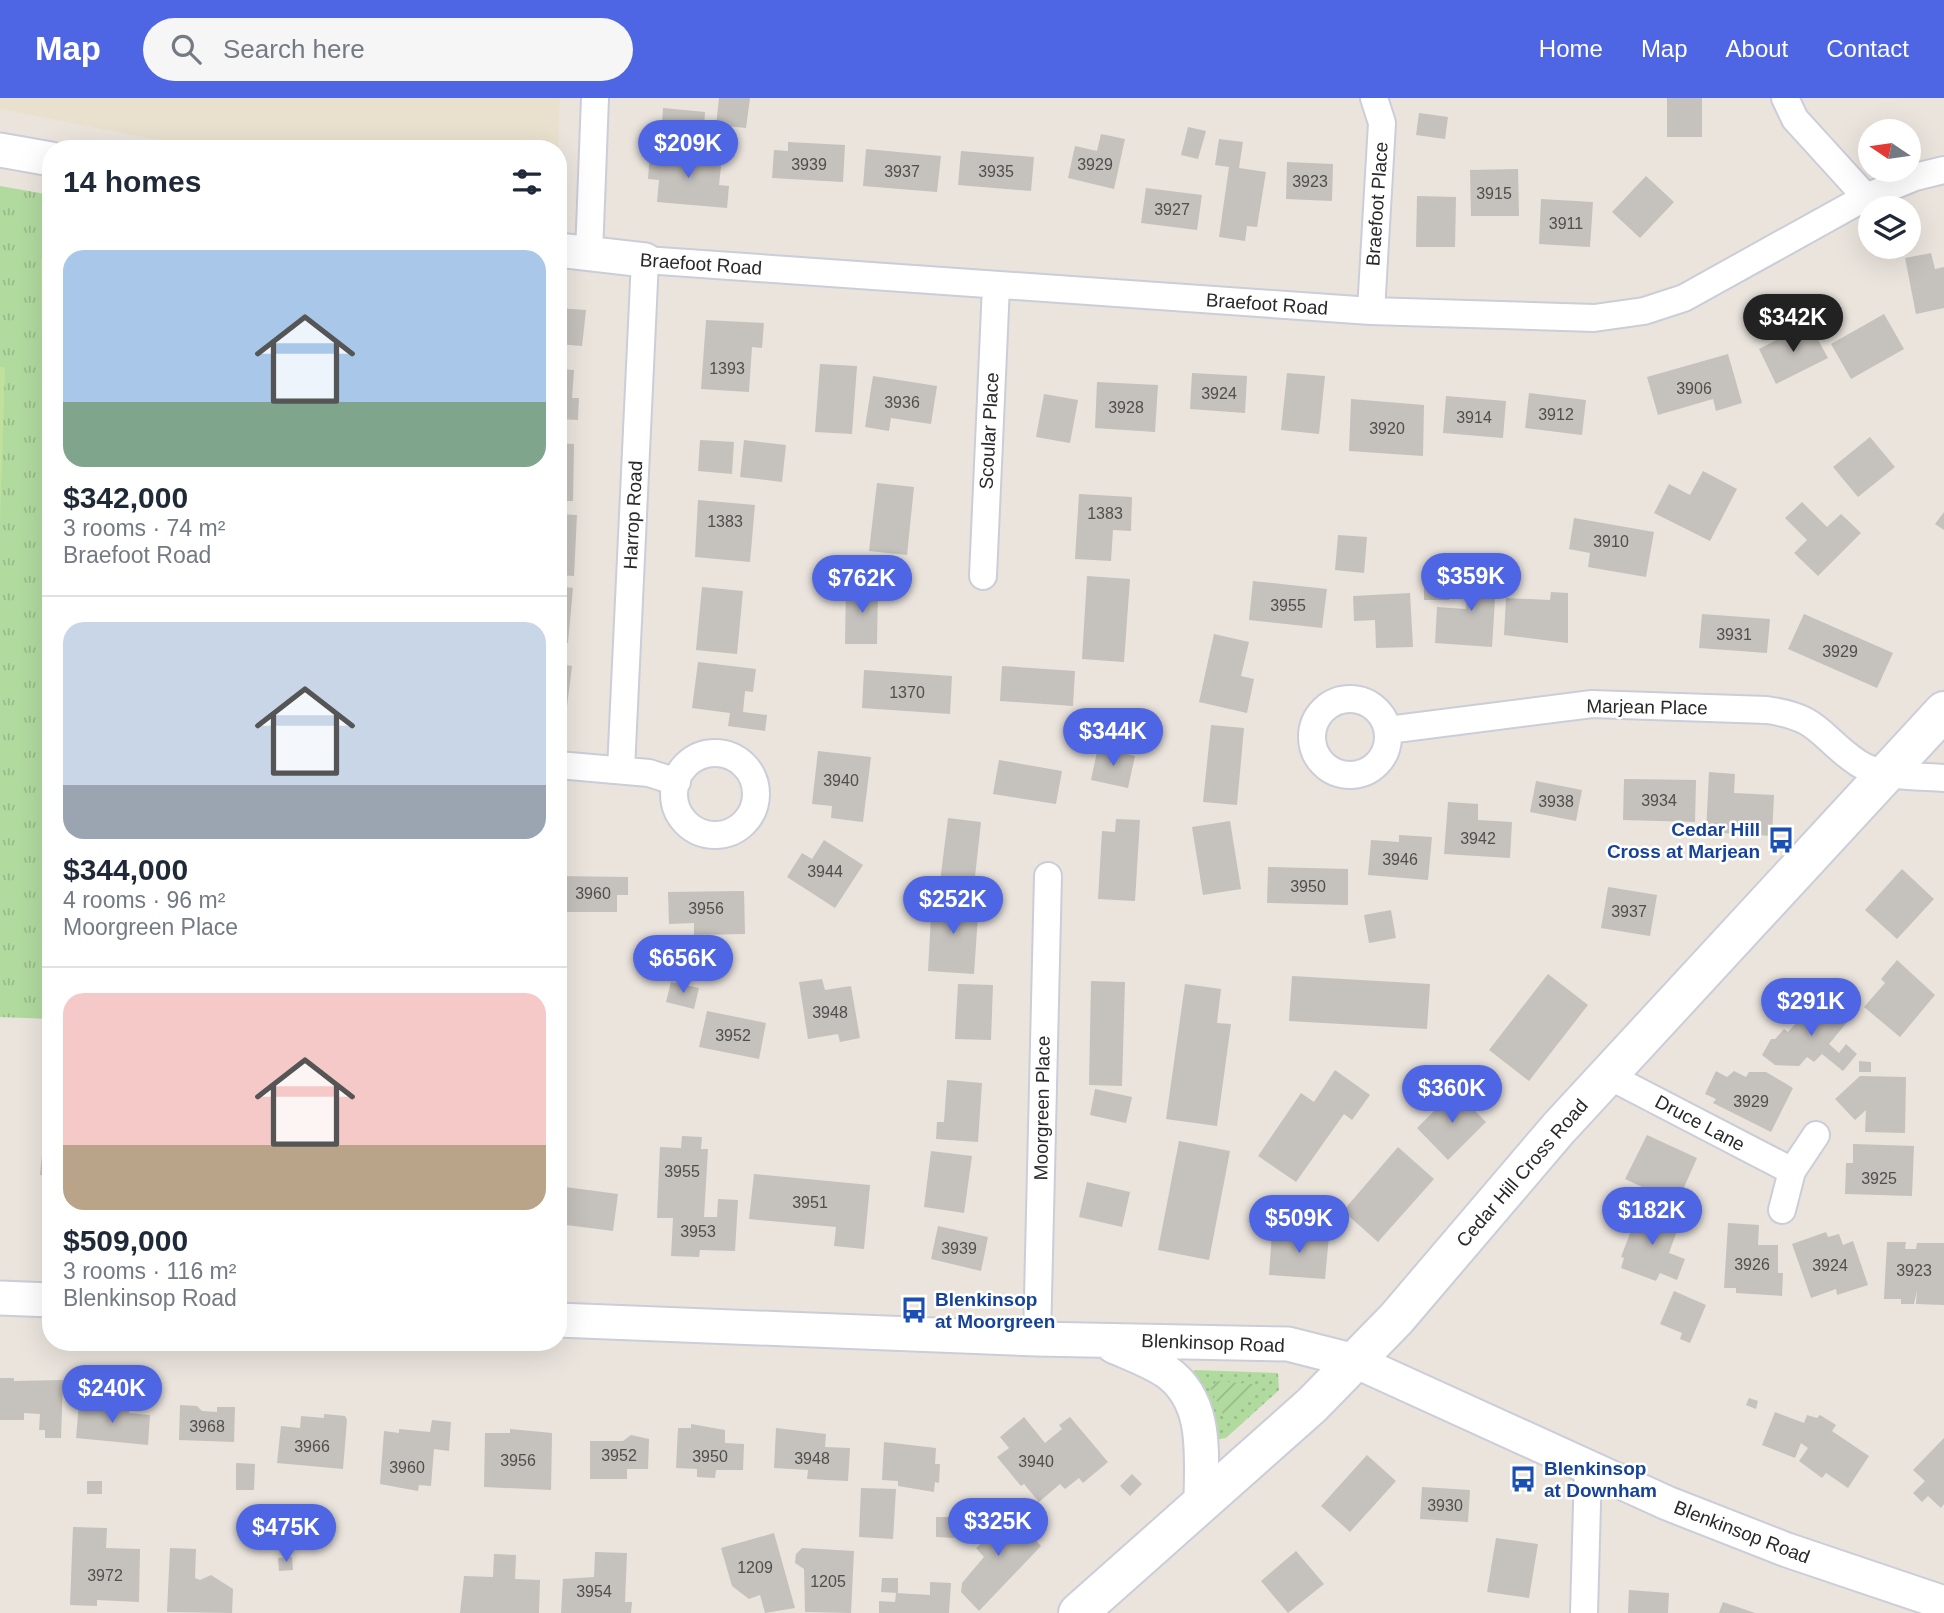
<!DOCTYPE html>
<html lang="en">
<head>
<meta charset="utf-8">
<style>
	body { margin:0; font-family:Arial,sans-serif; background:#f6f6f7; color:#1f2937; height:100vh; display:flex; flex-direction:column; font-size:26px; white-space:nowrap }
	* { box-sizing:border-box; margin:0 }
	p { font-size:23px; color:#747a83 }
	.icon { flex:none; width:38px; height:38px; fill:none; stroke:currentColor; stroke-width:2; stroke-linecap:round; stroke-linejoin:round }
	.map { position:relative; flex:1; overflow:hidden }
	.drawer { position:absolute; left:42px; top:42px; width:525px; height:1211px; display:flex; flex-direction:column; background:#fff; border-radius:28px; box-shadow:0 7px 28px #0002 }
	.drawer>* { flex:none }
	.needle { width:46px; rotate:283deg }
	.controls { position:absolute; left:1858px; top:21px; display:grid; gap:14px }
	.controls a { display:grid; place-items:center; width:63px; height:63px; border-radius:50%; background:#fff; box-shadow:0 7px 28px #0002; font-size:35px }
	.price { position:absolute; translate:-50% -60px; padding:0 16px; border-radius:24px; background:#4f66e4; color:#fff; font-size:23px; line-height:46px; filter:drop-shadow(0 2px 4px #0008) }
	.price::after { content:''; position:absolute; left:50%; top:42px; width:21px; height:16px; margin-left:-10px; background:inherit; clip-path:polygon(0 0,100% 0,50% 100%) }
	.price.selected { background:#222; color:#fff }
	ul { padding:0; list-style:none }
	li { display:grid; align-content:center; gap:14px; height:371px; padding:0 21px }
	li+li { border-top:2px solid #e0e1e3 }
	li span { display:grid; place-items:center; height:217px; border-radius:21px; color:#555 }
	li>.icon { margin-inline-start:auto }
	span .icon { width:126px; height:126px; fill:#fffc; stroke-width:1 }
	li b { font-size:30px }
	h2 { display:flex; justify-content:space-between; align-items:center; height:84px; padding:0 21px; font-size:30px }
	header { display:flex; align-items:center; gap:42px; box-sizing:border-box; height:98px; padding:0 35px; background:#4f66e4; color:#fff }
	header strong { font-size:33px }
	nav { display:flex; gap:38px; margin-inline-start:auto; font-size:24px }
	.search { width:490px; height:63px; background:#f6f6f7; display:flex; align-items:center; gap:18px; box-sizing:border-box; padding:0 24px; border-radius:38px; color:#747a83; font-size:26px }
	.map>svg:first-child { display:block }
</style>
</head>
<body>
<header>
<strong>Map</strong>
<div class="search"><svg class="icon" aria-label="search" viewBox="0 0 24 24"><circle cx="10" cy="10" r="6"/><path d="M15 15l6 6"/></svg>Search here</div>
<nav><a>Home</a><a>Map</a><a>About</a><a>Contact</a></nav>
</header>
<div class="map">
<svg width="1944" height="1515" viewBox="0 0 1944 1515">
	<defs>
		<pattern id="grass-dots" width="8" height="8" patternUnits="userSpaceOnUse" patternTransform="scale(1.75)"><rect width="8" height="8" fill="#b1da9f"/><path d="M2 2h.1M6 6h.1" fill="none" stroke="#98bb89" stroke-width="1.8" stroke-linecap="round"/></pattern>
		<pattern id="park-tufts" width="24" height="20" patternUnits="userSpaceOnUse" patternTransform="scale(1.75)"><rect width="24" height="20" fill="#b1da9f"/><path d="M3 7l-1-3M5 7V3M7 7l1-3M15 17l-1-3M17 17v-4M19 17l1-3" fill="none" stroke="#98bb89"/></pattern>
		<pattern id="garden-furrows" width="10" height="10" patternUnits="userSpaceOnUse" patternTransform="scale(1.75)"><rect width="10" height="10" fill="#b1da9f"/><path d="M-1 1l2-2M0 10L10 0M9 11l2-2" fill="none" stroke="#98bb89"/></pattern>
	</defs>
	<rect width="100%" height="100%" fill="#eae4dd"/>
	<path fill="#e9e1ce" d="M0 0H560L558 51H203L0 11Z"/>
	<path fill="url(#grass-dots)" d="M1195 1272 1278 1275 1279 1292 1226 1340 1214 1342 1190 1275Z"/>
	<path fill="url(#park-tufts)" d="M0 88 51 97V921L0 919Z"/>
	<path fill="url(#garden-furrows)" d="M1217 1283 1263 1287 1262 1292 1226 1322 1210 1290Z"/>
	<path fill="#c1e09c" d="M51 152V265L42 264 41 161Z
		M0 269H5L0 428Z"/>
	<path fill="#c5c1bc" d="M719 0H750L746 30 716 27Z
		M1667 0H1702V39H1667Z
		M663 10 705 14 703 46 661 43Z
		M1419 15 1448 19 1445 41 1416 37Z
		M1188 29 1206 33 1198 61 1181 57Z
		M1101 36 1125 41 1114 91 1068 80 1075 48 1097 53Z
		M1219 41 1243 44 1239 70 1266 74 1257 129 1247 128 1245 143 1219 139 1229 69 1215 67Z
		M788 44 845 47 843 84 772 80 774 52 788 53Z
		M866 51 941 58 937 94 863 88Z
		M961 53 1034 59 1031 93 958 87Z
		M650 54 722 60 719 87 729 88 727 110 657 104 659 82 648 81Z
		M1287 64 1333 66 1332 103 1286 101Z
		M1518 71 1519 118H1471L1470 72Z
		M1646 78 1674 104 1640 140 1612 114Z
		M1146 90 1202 97 1197 132 1141 125Z
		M1417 98 1456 99 1455 149H1416Z
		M1541 101 1593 104 1590 149 1539 146Z
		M1931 155 1935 171 1944 169V210L1916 216 1905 160Z
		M558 210 586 212 582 248 558 246Z
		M1884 216 1904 251 1851 281 1831 246Z
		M706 222 764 225 762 250 752 249 749 294 701 291Z
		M1809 225 1828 260 1776 286 1759 251Z
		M1728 256 1742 305 1716 313 1713 301 1658 317 1647 279Z
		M820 266 857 268 852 336 815 334Z
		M558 271 574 272 572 300H579L578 322 558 321Z
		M1192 275 1247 278 1245 315 1190 311Z
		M1287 275 1325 278 1319 336 1281 332Z
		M873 278 937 288 931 326 891 320 889 333 865 329Z
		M1097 284 1158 287 1155 334 1095 330Z
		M1529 295 1586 302 1582 337 1525 330Z
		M1044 296 1078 302 1070 345 1036 339Z
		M1446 298 1506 303 1503 340 1443 335Z
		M1351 301 1424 307 1423 358 1349 353Z
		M1870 339 1895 369 1858 399 1833 369Z
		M700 342 734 344 732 376 698 373Z
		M744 342 786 347 782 384 740 379Z
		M558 345 574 346 573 403H558Z
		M1703 373 1737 391 1710 443 1654 415 1669 386 1690 397Z
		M877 385 914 389 907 457 869 453Z
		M1079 396 1132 399 1131 433 1113 432 1111 463 1075 461Z
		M698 402 755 407 750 464 695 459Z
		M1802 404 1827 429 1841 416 1861 435 1818 478 1794 455 1807 442 1785 420Z
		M1944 414V432L1935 426Z
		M558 416 577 417 574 478 558 477Z
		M1574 420 1654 434 1646 479 1588 469 1590 455 1569 451Z
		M1338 437 1367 439 1364 475 1335 472Z
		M1470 468 1497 470 1492 549 1435 545 1437 509 1466 511Z
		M1424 470 1449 471V502H1424Z
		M1087 478 1130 481 1124 564 1082 561Z
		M1253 483 1327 491 1322 530 1249 522Z
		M558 488 573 490 568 545 558 544Z
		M846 488H878L877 546H845Z
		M702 489 743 493 737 556 696 552Z
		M1551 494 1568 495V545L1504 537 1506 500 1550 502Z
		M1410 495 1413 549 1376 550 1375 522 1354 523 1353 498Z
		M1702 516 1770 521 1767 555 1699 550Z
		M1804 516 1893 555 1877 590 1788 551Z
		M1214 536 1249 544 1241 578 1254 581 1247 615 1199 604Z
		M698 564 756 571 753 594 745 593 743 614 767 617 765 633 728 628 730 615 692 610Z
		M558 566 572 568 565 625 558 624Z
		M1002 568 1075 573 1073 608 1000 603Z
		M864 572 952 578 950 616 862 610Z
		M1211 627 1244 630 1237 707 1203 704Z
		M1098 649 1135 658 1128 690 1091 682Z
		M818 653 871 659 863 724 831 720 832 708 812 706Z
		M999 662 1062 673 1056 706 993 696Z
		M1709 674 1735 676 1734 695 1774 697 1772 738 1706 734Z
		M1624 681 1696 682 1695 724 1623 722Z
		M1536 683 1582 692 1576 723 1530 714Z
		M1448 704 1478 706V722L1512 724 1510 760 1444 756Z
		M948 720 981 724 974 788 940 784Z
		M1116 721 1140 722 1135 803 1098 801 1102 733 1115 734Z
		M1230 723 1241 791 1203 797 1192 729Z
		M1399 737 1432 739 1428 782 1368 777 1371 742 1399 744Z
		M824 742 863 767 835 810 787 779 802 755 812 761Z
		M1268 769 1348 771V807L1267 805Z
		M1902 771 1934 801 1897 841 1865 812Z
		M558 778 628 779V797H617V814H558Z
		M1608 789 1657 797 1650 838 1601 830Z
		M744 793 745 836 694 837V825L669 826 668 794Z
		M932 800 979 803 974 876 928 873Z
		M1391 812 1396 840 1369 845 1364 817Z
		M1897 862 1935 897 1900 939 1864 909 1885 885 1881 881Z
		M1548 876 1588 907 1529 983 1489 952Z
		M1292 878 1430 886 1427 931 1289 923Z
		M822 881 825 892 851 888 860 940 840 944 838 936 808 941 799 884Z
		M1091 883 1125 884 1122 988 1089 987Z
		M671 884 699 890 694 911 666 904Z
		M958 886 993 887 991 942 955 941Z
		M1185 886 1221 891 1217 925 1231 926 1217 1028 1166 1021Z
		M1818 898 1848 923 1829 946 1839 955 1846 946 1857 956 1843 973 1822 956 1814 964 1807 959 1799 968 1775 967 1762 957 1771 941H1775L1784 931 1788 934 1797 924 1792 920 1800 911 1805 915Z
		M707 913 766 925 759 961 699 949Z
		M1859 963 1871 964V974H1859Z
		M1335 972 1370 997 1352 1022 1344 1016 1296 1084 1258 1058 1301 995 1314 1004Z
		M1716 973 1727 979 1734 973 1746 979 1749 974H1766L1793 990 1771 1034 1713 1005 1716 1001 1705 996Z
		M1860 978 1906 979 1905 1035 1865 1034 1866 1012 1855 1022 1835 1001Z
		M947 982 982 985 978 1044 936 1041 937 1024H944Z
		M1095 991 1132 999 1126 1025 1090 1017Z
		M1455 992 1486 1024 1448 1062 1417 1030Z
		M44 1037 51 1038V1078L40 1077Z
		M1647 1037 1697 1060 1677 1105 1625 1081Z
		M682 1038 702 1039 701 1051H708L704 1119H717L718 1101 738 1102 735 1153 700 1152 699 1159 671 1158 673 1120H657L660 1049 681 1050Z
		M1179 1043 1230 1053 1209 1162 1158 1152Z
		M1853 1046 1914 1048 1912 1098 1845 1096 1846 1065H1853Z
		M1398 1049 1434 1081 1378 1144 1343 1113Z
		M931 1053 972 1058 964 1115 924 1109Z
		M754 1076 870 1087 864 1151 834 1148 836 1129 749 1121Z
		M1087 1084 1130 1094 1122 1129 1079 1119Z
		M558 1088 618 1096 613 1133 558 1126Z
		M1653 1108 1670 1115 1667 1122 1679 1127 1669 1155 1685 1161 1677 1182 1660 1175 1656 1183 1621 1170 1624 1160 1621 1159 1639 1112 1650 1117Z
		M1728 1125 1759 1127 1758 1147H1778V1175H1783L1782 1198 1736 1195V1190H1724Z
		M938 1128 988 1139 981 1173 931 1161Z
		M1272 1134 1329 1138 1325 1181 1269 1177Z
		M1826 1134 1828 1139 1839 1136 1843 1147 1853 1143 1868 1187 1837 1197 1836 1191 1811 1200 1792 1146Z
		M1887 1144H1906L1905 1151H1916L1917 1145H1944V1207L1916 1206 1917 1193 1914 1206H1901V1201H1884Z
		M1674 1193 1706 1207 1690 1245 1680 1241 1682 1235 1660 1226Z
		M0 1280H14V1283L63 1282 61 1340H45V1332H39L40 1316 24 1315V1322H0Z
		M1749 1300 1758 1303 1756 1311 1746 1307Z
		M79 1305 130 1310 129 1315 150 1317 148 1347 76 1340Z
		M180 1307 197 1308 202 1313 217 1314V1309H235L234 1344 179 1342Z
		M1775 1314 1804 1325 1807 1317 1817 1320 1820 1317 1836 1327 1832 1333 1869 1358 1848 1390 1826 1375 1822 1380 1799 1363 1808 1350 1801 1345 1795 1360 1762 1347Z
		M324 1316 345 1318 347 1322 343 1371 277 1365 281 1328 300 1330 301 1318 324 1320Z
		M1024 1319 1045 1345 1062 1331 1059 1327 1070 1319 1108 1364 1083 1385 1079 1380 1065 1391 1060 1386 1039 1404 1024 1386 1021 1388 997 1359 1009 1350 1000 1339Z
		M432 1322 451 1324 449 1353 434 1351 431 1388 419 1387 418 1393 380 1386 384 1333 399 1335V1331L430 1334Z
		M691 1326 725 1332V1345L744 1346 743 1372H716L715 1380 697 1379V1371L676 1370 678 1330H691Z
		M776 1330 826 1336 825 1349 850 1350 848 1383 807 1381 808 1372 774 1370Z
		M510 1331 552 1335 551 1392 484 1389 485 1335H510Z
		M631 1337 649 1341 648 1371H627V1381H590V1343H623Z
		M1944 1340V1406L1941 1410 1928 1398 1922 1404 1913 1395 1925 1383 1913 1372Z
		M884 1344 936 1350 935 1366H940L939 1385 935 1384 934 1394 898 1388V1383L882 1382Z
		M1367 1357 1396 1383 1350 1434 1321 1408Z
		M236 1365 255 1366 254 1392H236Z
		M1132 1376 1142 1386 1130 1398 1120 1388Z
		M87 1383H102V1396H87Z
		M1422 1389 1470 1392 1468 1424 1420 1421Z
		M861 1390 896 1391 893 1441 859 1439Z
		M990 1415 1001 1427 1012 1417 1041 1448 979 1513 961 1494 962 1485 984 1459 976 1450 984 1443 973 1431Z
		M936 1419H954V1440L936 1439Z
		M73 1429 107 1430 106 1450 140 1451 139 1504 97 1502V1508L70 1507Z
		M774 1435 795 1510 765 1515 760 1497 749 1501 732 1488 721 1450Z
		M1496 1440 1538 1446 1529 1500 1487 1494Z
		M170 1450 196 1451 195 1480 200 1482 211 1477 233 1491 232 1515 167 1514Z
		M802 1450 854 1453 851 1515 805 1514 804 1471 795 1465 796 1456Z
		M1296 1453 1324 1486 1288 1515 1261 1483Z
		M595 1454 627 1455 625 1504H632L631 1515H561L563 1481 594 1479Z
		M494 1456 516 1457 515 1481 540 1482 539 1515H460L464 1478 493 1479Z
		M292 1459 293 1472 279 1473 278 1460Z
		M882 1480H898V1495L881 1494Z
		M930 1484 951 1485 949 1515H879V1503L895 1504 896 1495 930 1497Z
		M1629 1492 1669 1495 1668 1515H1628Z
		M1723 1504 1755 1515H1719Z"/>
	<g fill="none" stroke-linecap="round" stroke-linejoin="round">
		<g stroke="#cbcdd9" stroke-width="30">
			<path id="minor" d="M1785 0 1795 21 1866 99
				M589 156 595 0
				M1371 213 1382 25 1374 0
				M983 478 996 188
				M1312 639a38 38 0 1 1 76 0a38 38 0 1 1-76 0Z
				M1388 632 1592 606 1767 612C1822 620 1818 638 1858 665 1880 680 1919 678 1944 680
				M674 696a41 41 0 1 1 82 0a41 41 0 1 1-82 0Z
				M558 667 649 675 677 684
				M621 672 645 162 1371 213 1594 220 1644 213 1684 200 1866 99 1915 79 1944 72
				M1607 977 1792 1073
				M1782 1112 1792 1073 1816 1037
				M1037 1241 1048 778
				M1584 1515 1588 1370"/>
		</g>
		<g stroke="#cbcdd9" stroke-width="37">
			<path id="tertiary" d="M0 52 51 61
				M558 152 645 162
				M0 1200 51 1202
				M558 1222 1037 1241 1288 1246 1355 1263 1667 1405 1787 1452 1944 1505
				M1113 1248C1131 1256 1151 1263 1167 1274 1209 1304 1201 1360 1201 1405"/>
		</g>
		<g stroke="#cbcdd9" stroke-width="42">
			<path id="secondary" d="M1078 1515 1312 1307 1396 1221 1558 1031 1944 613"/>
		</g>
		<use href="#minor" stroke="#fff" stroke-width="26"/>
		<use href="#tertiary" stroke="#fff" stroke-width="33"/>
		<use href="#secondary" stroke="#fff" stroke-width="38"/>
	</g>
	<defs>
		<g id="bus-bare" transform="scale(2.1)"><path d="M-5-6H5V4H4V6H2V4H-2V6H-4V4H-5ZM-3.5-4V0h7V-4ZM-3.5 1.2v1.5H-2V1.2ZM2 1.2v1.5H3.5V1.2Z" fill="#1a4fb4" stroke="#fff" stroke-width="2.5" paint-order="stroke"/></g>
	</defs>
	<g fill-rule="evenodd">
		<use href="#bus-bare" x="1781" y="742"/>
		<use href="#bus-bare" x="914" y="1212"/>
		<use href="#bus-bare" x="1523" y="1381"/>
	</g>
	<g text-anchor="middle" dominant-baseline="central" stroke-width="5" stroke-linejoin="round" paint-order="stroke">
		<g font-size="16" fill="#504f4e">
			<text x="809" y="66">3939</text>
			<text x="1095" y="66">3929</text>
			<text x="902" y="73">3937</text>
			<text x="996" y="73">3935</text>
			<text x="1310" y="83">3923</text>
			<text x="1494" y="95">3915</text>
			<text x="1172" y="111">3927</text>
			<text x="1566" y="125">3911</text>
			<text x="727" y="270">1393</text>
			<text x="1694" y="290">3906</text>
			<text x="1219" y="295">3924</text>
			<text x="902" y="304">3936</text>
			<text x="1126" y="309">3928</text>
			<text x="1556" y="316">3912</text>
			<text x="1474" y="319">3914</text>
			<text x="1387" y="330">3920</text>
			<text x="1105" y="415">1383</text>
			<text x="725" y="423">1383</text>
			<text x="1611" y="443">3910</text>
			<text x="1288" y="507">3955</text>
			<text x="1734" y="536">3931</text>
			<text x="1840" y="553">3929</text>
			<text x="907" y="594">1370</text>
			<text x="841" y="682">3940</text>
			<text x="1659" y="702">3934</text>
			<text x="1556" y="703">3938</text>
			<text x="1478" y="740">3942</text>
			<text x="1400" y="761">3946</text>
			<text x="825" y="773">3944</text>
			<text x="1308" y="788">3950</text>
			<text x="593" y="795">3960</text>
			<text x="706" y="810">3956</text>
			<text x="1629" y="813">3937</text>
			<text x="830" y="914">3948</text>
			<text x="733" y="937">3952</text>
			<text x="1751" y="1003">3929</text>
			<text x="682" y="1073">3955</text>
			<text x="1879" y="1080">3925</text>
			<text x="810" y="1104">3951</text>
			<text x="698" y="1133">3953</text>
			<text x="959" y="1150">3939</text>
			<text x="1752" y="1166">3926</text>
			<text x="1830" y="1167">3924</text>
			<text x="1914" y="1172">3923</text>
			<text x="207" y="1328">3968</text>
			<text x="312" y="1348">3966</text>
			<text x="619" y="1357">3952</text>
			<text x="710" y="1358">3950</text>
			<text x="812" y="1360">3948</text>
			<text x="518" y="1362">3956</text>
			<text x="1036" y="1363">3940</text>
			<text x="407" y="1369">3960</text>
			<text x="1445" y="1407">3930</text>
			<text x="755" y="1469">1209</text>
			<text x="105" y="1477">3972</text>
			<text x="828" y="1483">1205</text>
			<text x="594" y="1493">3954</text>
		</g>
		<g font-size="19" fill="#292929" stroke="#fff">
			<text transform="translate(1377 106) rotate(-86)">Braefoot Place</text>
			<text transform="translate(701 166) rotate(4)">Braefoot Road</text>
			<text transform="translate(1267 206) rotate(4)">Braefoot Road</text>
			<text transform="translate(989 333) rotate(-87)">Scoular Place</text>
			<text transform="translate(633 417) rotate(-87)">Harrop Road</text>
			<text transform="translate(1647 609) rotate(1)">Marjean Place</text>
			<text transform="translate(1042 1010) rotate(-89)">Moorgreen Place</text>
			<text transform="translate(1700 1025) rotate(28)">Druce Lane</text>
			<text transform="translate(1522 1075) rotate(-49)">Cedar Hill Cross Road</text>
			<text transform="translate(1213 1245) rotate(2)">Blenkinsop Road</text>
			<text transform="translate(1742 1434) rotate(21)">Blenkinsop Road</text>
		</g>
		<g font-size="19" font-weight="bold" fill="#164399" stroke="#fff" text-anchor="start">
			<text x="1760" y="731" text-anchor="end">Cedar Hill<tspan x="1760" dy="22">Cross at Marjean</tspan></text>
			<text x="935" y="1201">Blenkinsop<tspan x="935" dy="22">at Moorgreen</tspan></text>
			<text x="1544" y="1370">Blenkinsop<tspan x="1544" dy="22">at Downham</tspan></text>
		</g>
	</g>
</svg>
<div class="controls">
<a><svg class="needle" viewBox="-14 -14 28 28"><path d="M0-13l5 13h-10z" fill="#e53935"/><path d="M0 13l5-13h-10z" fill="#747a83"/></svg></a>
<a><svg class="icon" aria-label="layers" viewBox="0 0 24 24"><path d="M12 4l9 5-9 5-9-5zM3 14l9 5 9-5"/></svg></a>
</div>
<b class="price" style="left:688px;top:82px">$209K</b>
<b class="price selected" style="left:1793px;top:256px">$342K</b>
<b class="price" style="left:1471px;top:515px">$359K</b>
<b class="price" style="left:862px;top:517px">$762K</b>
<b class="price" style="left:1113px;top:670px">$344K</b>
<b class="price" style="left:953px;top:838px">$252K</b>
<b class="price" style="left:683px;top:897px">$656K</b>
<b class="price" style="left:1811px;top:940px">$291K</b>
<b class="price" style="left:1452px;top:1027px">$360K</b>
<b class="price" style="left:1652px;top:1149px">$182K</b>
<b class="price" style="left:1299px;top:1157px">$509K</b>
<b class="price" style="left:112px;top:1327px">$240K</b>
<b class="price" style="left:998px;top:1460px">$325K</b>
<b class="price" style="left:286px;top:1466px">$475K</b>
<section class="drawer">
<h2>14 homes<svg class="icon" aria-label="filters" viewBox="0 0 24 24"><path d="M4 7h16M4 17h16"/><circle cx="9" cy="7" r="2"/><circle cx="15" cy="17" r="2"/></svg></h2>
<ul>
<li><span style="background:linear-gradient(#a9c7e8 70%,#7fa58c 0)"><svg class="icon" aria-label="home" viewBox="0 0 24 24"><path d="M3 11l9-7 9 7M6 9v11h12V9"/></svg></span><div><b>$342,000</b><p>3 rooms · 74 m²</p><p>Braefoot Road</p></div></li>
<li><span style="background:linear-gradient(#c9d6e8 75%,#9aa5b1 0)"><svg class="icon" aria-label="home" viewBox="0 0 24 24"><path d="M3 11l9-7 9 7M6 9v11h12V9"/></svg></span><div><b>$344,000</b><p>4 rooms · 96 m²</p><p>Moorgreen Place</p></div></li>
<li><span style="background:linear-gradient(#f6c9c9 70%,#b9a48a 0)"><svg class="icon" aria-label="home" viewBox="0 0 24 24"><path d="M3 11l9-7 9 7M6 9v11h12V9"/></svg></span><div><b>$509,000</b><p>3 rooms · 116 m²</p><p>Blenkinsop Road</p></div></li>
</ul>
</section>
</div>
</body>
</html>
